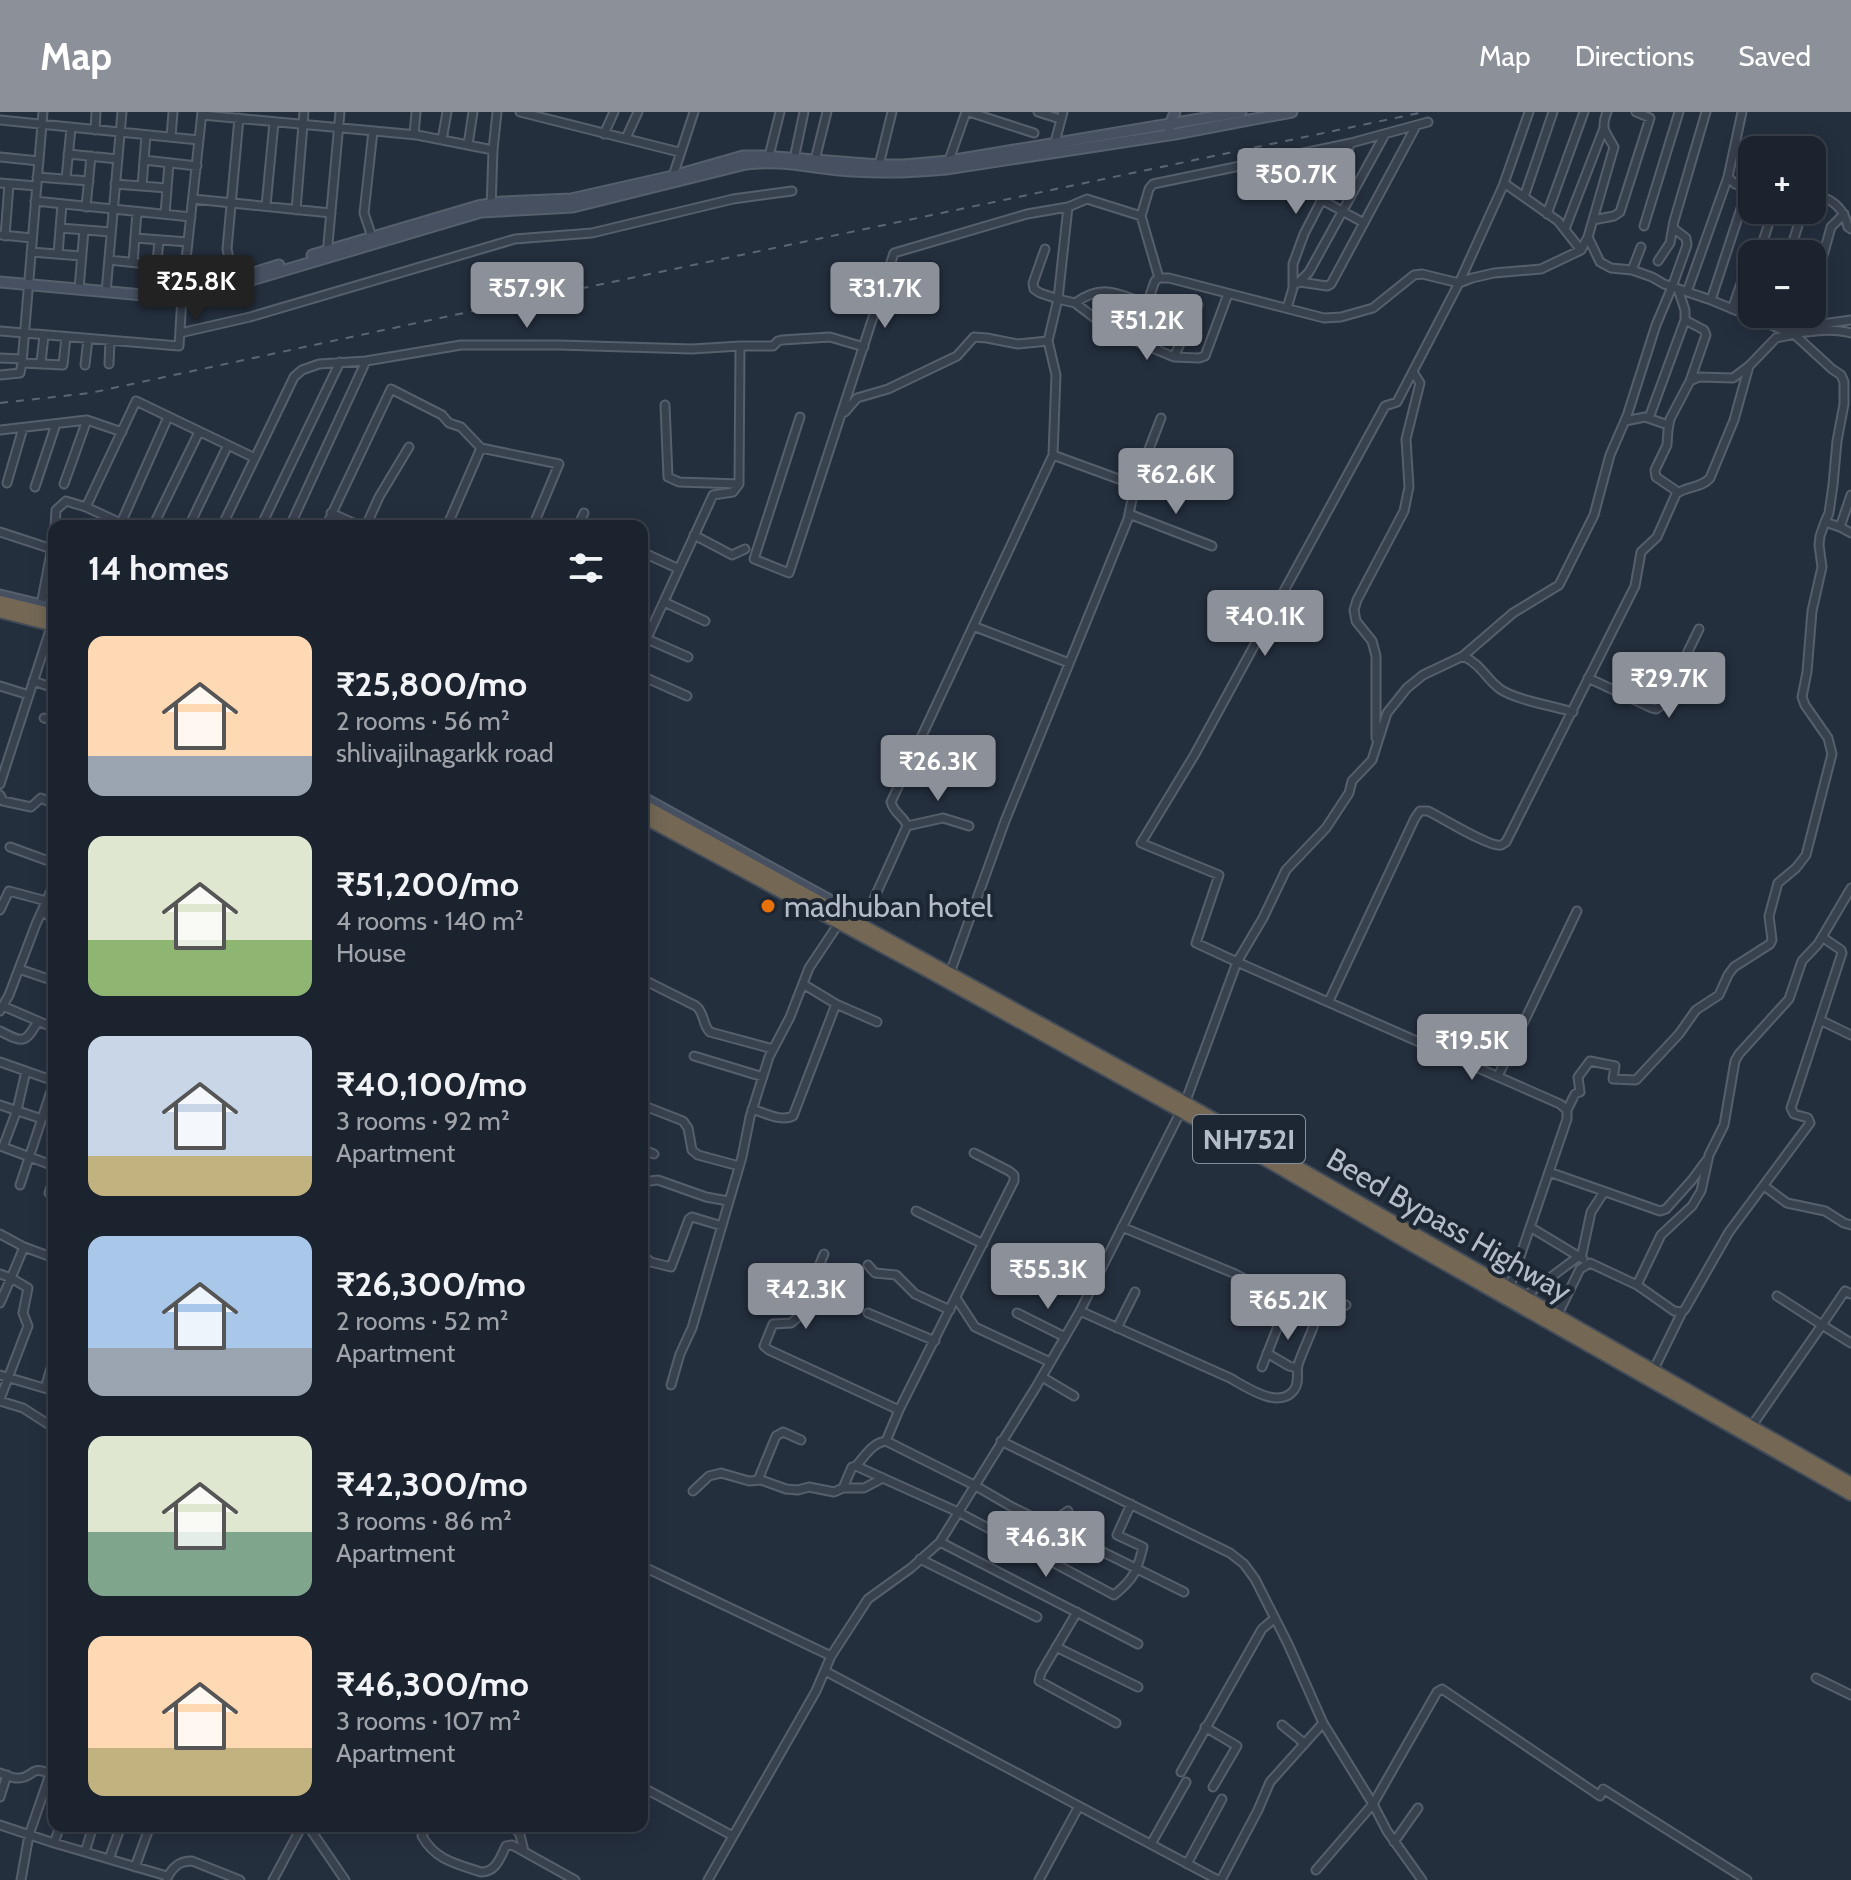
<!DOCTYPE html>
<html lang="en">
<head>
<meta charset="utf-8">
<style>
	body { margin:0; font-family:Cabin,sans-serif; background:#282f3a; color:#f1f3f6; height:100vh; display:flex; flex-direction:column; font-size:30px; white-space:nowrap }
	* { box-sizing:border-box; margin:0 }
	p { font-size:26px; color:#a0a4aa }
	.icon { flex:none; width:44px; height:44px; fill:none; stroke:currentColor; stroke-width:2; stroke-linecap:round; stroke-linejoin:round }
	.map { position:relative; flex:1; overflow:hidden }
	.details { position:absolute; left:48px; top:408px; width:600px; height:1312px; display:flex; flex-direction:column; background:#1b232e; border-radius:16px; box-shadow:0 4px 20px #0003,0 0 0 2px #39404a }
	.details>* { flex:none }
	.controls { position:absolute; left:1738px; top:24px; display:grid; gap:16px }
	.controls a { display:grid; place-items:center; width:88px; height:88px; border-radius:16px; background:#1b232e; box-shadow:0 4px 20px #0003,0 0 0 2px #39404a; font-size:40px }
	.price { position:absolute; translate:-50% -68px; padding:0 18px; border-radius:8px; background:#8c9099; color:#fff; font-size:26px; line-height:52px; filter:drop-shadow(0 2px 4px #0008) }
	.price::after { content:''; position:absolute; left:50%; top:48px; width:24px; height:18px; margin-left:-12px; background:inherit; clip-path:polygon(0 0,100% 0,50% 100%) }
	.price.current { background:#222; color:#fff }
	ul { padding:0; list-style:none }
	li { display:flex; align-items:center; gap:24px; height:200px; padding:0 40px }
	li span { display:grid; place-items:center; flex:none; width:224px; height:160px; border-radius:16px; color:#555 }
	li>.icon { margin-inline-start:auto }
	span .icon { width:96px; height:96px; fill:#fffc; stroke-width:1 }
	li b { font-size:34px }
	h2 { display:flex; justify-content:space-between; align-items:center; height:96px; padding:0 40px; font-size:34px }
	header { display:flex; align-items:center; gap:48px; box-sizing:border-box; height:112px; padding:0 40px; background:#8c9099; color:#fff }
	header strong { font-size:38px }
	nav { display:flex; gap:44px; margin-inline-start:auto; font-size:28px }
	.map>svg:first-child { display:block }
</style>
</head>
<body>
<header>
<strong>Map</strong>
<nav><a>Map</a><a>Directions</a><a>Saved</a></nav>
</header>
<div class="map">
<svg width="1851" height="1768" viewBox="0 0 1851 1768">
	<rect width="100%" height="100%" fill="#242f3e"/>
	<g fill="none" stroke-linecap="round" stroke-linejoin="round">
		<g stroke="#565f6c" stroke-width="11">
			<path id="street" d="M520 0 679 40
				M969 0 1034 21
				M1038 0 1060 7
				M202 3 417 23 493 38
				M0 8 199 28
				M95 18 96 0
				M604 22 614 0
				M414 23 416 0
				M171 25 173 0
				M626 26 638 0
				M442 28 447 0
				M468 33 473 0
				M1054 34 1063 0
				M68 42 118 47
				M0 45 39 49
				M794 47 804 0
				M144 48 197 54
				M768 48 780 0
				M948 51 966 0
				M814 52 827 0
				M879 53 892 0
				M673 64 694 0
				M37 65 89 69
				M1728 65 1735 72 1750 78
				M66 67 71 16
				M0 71 37 74
				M1504 71 1558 109 1581 138
				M115 72 167 76
				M142 74 146 23
				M1812 83C1831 85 1844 96 1848 115L1851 117
				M1524 85 1553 0
				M193 87 331 101
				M1322 88 1364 111
				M35 89 191 105
				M266 94 274 10
				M86 95 91 44
				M491 97 493 38 497 0
				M296 98 304 0
				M165 102 169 51
				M1547 102 1584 0
				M1593 108 1614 104 1620 100 1650 6 1636 0
				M1644 114 1679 0
				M60 116 111 120
				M1565 117 1604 16
				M2 123 32 126
				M5 124 9 72
				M372 125 364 101 373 19
				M1588 125 1600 150 1611 156 1632 158 1652 165 1664 172 1711 188 1795 223 1832 257 1841 263 1844 270V292L1837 329 1833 373 1829 401 1825 410
				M135 126 188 130
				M1045 137 1033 171 1034 177 1040 181 1058 187 1075 191 1112 219 1174 245 1198 193
				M31 140 81 144
				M58 142 62 92
				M1759 142 1773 98
				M1789 142 1803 98
				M327 143 340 0
				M109 148 157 153
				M1658 149 1670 131 1674 109 1706 0
				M133 150 137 100
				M1632 158 1641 135
				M233 166 227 137 239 6
				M1159 166 1141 104 1149 77 1153 72 1351 31 1428 10
				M1300 170 1327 174 1331 172 1416 14
				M1298 171 1309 160 1384 24
				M79 177 84 118
				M106 180 122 0
				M1687 180 1728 65 1742 0
				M154 184 159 128
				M1711 188 1747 78
				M1075 191C1103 171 1117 182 1147 192
				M1287 196 1293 176V152L1304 122 1351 31
				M1732 197 1745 160 1752 153
				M1685 208 1704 218 1706 223 1690 269
				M1815 213 1821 187 1819 158 1831 115 1844 102
				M1775 214 1779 202
				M0 219 179 234 182 185 202 0
				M1807 220C1820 218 1837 217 1851 221
				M180 221 250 205 515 127 592 121 733 87 792 79
				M1134 228 1155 169 1159 166H1169L1324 206 1341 205 1373 196 1414 163 1422 162 1459 171 1503 74 1529 0
				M1155 237 1171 199
				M1174 245 1199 246 1205 244 1228 182
				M0 246 22 247
				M41 250 44 224
				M22 251 63 253 66 225
				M109 252 110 229
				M85 253 88 227
				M0 263 20 261 22 251 43 0
				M665 293 668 365 679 370 739 372
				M845 300 857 286 888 277 957 244 974 225 987 226 1018 232 1048 229
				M800 305 754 447 789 461 894 141 1027 102 1068 95 1087 87 1141 104
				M1649 306 1685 208V198L1678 177
				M1625 309 1645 305 1668 313
				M0 318 87 308 122 320
				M1053 343 1135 373
				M255 346 294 265 302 258 319 252 366 249 461 233H559L692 237 740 234H773L778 229 782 228 830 225 864 235
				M7 371 23 316
				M64 372 87 308
				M35 375 56 312
				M1678 380 1656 365 1655 358 1667 333 1668 318 1670 307 1690 269 1699 265 1733 266 1749 254 1776 226 1804 220 1815 213 1851 208
				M86 395 136 289 255 346 222 414
				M331 401 360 414
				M1129 402 1212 434
				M121 411 168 305
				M55 414 56 398 66 389 86 395 127 414
				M153 414 199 320
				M189 414 228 333
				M261 414 340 250
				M290 414 366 249
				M326 414 391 277 442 303 449 311 461 315 481 336 559 352 533 414
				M366 414 379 385 409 335
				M447 414 481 336
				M578 414 584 401
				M1840 415 1851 421
				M0 420 52 437
				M694 423 732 443 745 437
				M642 440 679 457
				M664 490 705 509
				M41 493 54 425
				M973 514 1069 551
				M647 527 688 545
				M642 537 713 383 733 380 739 372 740 234
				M1463 544C1482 553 1486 567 1500 577 1516 588 1553 594 1573 600
				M642 564 687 584
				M1588 566 1652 596 1656 597 1662 593 1699 517
				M33 569 54 576
				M0 574 29 583
				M44 606 54 609
				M1376 626V544L1372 529 1356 509 1354 498 1357 488 1404 399 1409 375 1406 327 1420 271 1413 260
				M0 672 50 518
				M0 683 3 689 31 695 41 686 54 692
				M907 714 943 706 969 714
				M10 735 54 751
				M0 798 9 779 46 789
				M42 800 54 807
				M862 813 907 714C904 704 894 702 891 690L1053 343 1056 263 1048 229 1058 187 1068 95
				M19 857 54 869
				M950 861 1005 709 1128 407 1135 373 1161 306
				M642 867 696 894C705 901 702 913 710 920L773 937
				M803 872 836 892 877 910
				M1329 889 1415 706 1420 699H1428C1441 705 1490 736 1501 733 1503 733 1504 731 1506 730L1635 474 1641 440 1657 425 1676 382C1686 374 1702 376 1710 366L1734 308 1749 254
				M3 894 54 916
				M0 899 9 883 36 812 54 772
				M1820 908 1851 923
				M0 919C23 931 25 932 38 909
				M694 944 763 965
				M0 950 54 969
				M26 959 17 998 3 1035 54 1054
				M1498 964 1577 799
				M0 993 42 1007
				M642 993 683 1009 688 1016 692 1038 698 1043 739 1054
				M752 997C765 1001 781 1010 793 1004L836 892
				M1567 998 1575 982 1580 980 1578 965 1590 949 1615 954 1613 967 1636 968 1679 922 1696 898 1719 883 1728 863 1734 855 1770 832 1772 828 1769 804 1778 771 1796 756 1806 743 1832 642 1828 626 1805 593 1802 585 1807 560 1812 499 1822 455 1819 433 1820 424 1825 410 1840 415 1851 383
				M642 1037 654 1042
				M974 1041 1009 1059 1014 1063V1069L899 1298 886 1329 974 1373 1012 1395 1184 1480
				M1549 1060 1660 1099 1666 1097 1692 1068 1706 1049
				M642 1070 658 1068 706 1085 728 1089
				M20 1073 54 970
				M1764 1074 1787 1091 1825 1099 1844 1111 1851 1113
				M49 1081 54 1066
				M916 1099 983 1132
				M1122 1115 1233 1161 1317 1204 1346 1193
				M1530 1115 1583 1147
				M0 1122 24 1135 11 1166 0 1162
				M24 1135 54 1146
				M824 1142 797 1206 791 1211 773 1212 764 1234 769 1238 899 1298
				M642 1143 651 1150 671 1155 689 1107 692 1105 722 1114
				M868 1153 875 1161 896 1163 915 1182 950 1198
				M1637 1173 1674 1199 1682 1200 1685 1197 1729 1120 1810 1011 1808 1006 1794 1002 1791 996 1842 841 1841 838 1822 825
				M1509 1177 1567 1007V998L1560 992 1237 850 1263 806 1286 758 1326 716 1349 681 1352 669 1372 648 1387 601 1407 576 1423 563 1463 544 1513 501 1559 473 1594 403 1610 343 1627 304 1656 213 1672 175 1687 133 1686 126 1673 116
				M1851 1182 1845 1179 1822 1213 1851 1231
				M1524 1185 1582 1142 1591 1100 1604 1080
				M956 1186 975 1215 1050 1250
				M0 1191 11 1166 28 1176 23 1201 28 1214 0 1287
				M1080 1199 1230 1266C1246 1275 1279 1298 1294 1278 1300 1270 1296 1261 1298 1253 1303 1237 1312 1221 1317 1204
				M868 1201 935 1229
				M1017 1201 1065 1225
				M1557 1204 1580 1157 1590 1151 1637 1173 1661 1123 1692 1094 1701 1079 1709 1043 1724 1013 1735 949 1739 942 1789 887 1802 849 1818 832 1851 776
				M1117 1216 1135 1180
				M1267 1241 1289 1254 1297 1256
				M1262 1255 1285 1196 1289 1190
				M1653 1259 1682 1200
				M0 1263 54 1279
				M1042 1265 1074 1284
				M671 1273 680 1242 692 1216 742 1045 750 1005 769 945 790 905 809 856 839 811
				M45 1276 54 1246
				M0 1289 23 1296 54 1316
				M1751 1315 1822 1213 1777 1184
				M886 1329C872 1331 865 1344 856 1354L958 1400 1114 1483C1134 1467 1137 1459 1143 1435L1117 1423 1131 1392
				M1001 1329 1230 1441 1244 1452 1255 1467 1288 1532 1323 1611 1373 1692 1387 1719 1422 1768
				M758 1368 776 1324 783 1320 801 1328
				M843 1376 852 1355 856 1354
				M693 1379 709 1364 721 1361 749 1369 761 1368 786 1377 798 1378 809 1375 834 1380 843 1376H864L883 1366
				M1051 1414 1053 1409 1068 1399
				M940 1430 1138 1532
				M920 1447 1037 1505
				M642 1454 831 1544
				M1077 1500 1041 1561 1039 1569 1116 1611
				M1056 1535 1138 1575
				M825 1559 1218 1768
				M1816 1566 1851 1583
				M1282 1613 1304 1631
				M1205 1615 1237 1634 1213 1675
				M1181 1660 1262 1517 1275 1506
				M0 1661C6 1663 13 1667 19 1666 34 1666 30 1652 50 1662L29 1723 21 1768
				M642 1675 733 1724
				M0 1685 7 1663
				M0 1713 54 1731 167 1764
				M308 1714 345 1768
				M372 1714H378
				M426 1714 422 1724C435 1748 457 1752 481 1760 496 1760 500 1746 506 1734L512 1733 575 1768
				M514 1714 520 1723 524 1739
				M1394 1730 1418 1696
				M54 1731 60 1714
				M1151 1732 1186 1670
				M85 1740 93 1714
				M109 1747 121 1714
				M1187 1752 1222 1687
				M135 1755 150 1714
				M1316 1758 1373 1692 1437 1580 1442 1577 1600 1684 1603 1677 1747 1768
				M167 1766C173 1755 179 1749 192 1749L240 1768
				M273 1768 302 1714
				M708 1768 816 1579 831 1544 868 1487 911 1456 940 1430 1036 1275 1080 1199 1185 991 1237 850 1196 831 1219 763 1141 731 1195 642 1385 294 1397 290 1459 171 1472 166 1494 161 1541 157 1581 138 1588 125 1614 35C1606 20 1600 18 1607 0
				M1039 1768 1079 1694
				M1221 1768 1258 1698 1270 1670 1323 1611"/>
		</g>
		<g stroke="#565f6c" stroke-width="13">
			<path id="secondary" d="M1169 16 1175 0
				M312 143 478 94 502 90 571 87 673 64 743 44H763L879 53H904L949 49 1241 0
				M0 170 143 183 182 185 201 183 481 100 573 95 746 52C780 47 817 57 852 59 883 61 915 60 946 57L1175 22 1292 0
				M205 176 279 153
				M0 483 54 496
				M642 685 848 798 850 807"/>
		</g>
		<g stroke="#434c59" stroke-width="16">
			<path id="highway" d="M0 490 54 503
				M0 499 54 513
				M642 693 1185 991 1851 1372
				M642 704 925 857 1219 1020 1409 1131 1851 1382"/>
		</g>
		<use href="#street" stroke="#38414e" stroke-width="7"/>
		<use href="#secondary" stroke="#465061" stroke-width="9"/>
		<use href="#highway" stroke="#746855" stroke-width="12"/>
		<path stroke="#5a6575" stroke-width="2" stroke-dasharray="8 8" stroke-linecap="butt" d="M0 291 90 281 440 206 1424 0"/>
	</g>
	<circle fill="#e8710a" stroke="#1d2633" stroke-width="3" cx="768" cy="794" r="8"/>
	<g text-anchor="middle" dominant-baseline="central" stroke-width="8" stroke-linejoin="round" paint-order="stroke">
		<rect fill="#1d2633" stroke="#878f9c" stroke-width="2" x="1193" y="1003" width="112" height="48" rx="6"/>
		<g font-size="28" font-weight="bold" fill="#b4bcc9">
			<text x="1249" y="1027">NH752I</text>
		</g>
		<g font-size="30" fill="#b4bcc9" stroke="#1d2633" text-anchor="start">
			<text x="784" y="794">madhuban hotel</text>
		</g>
		<g font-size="30" fill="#b4bcc9" stroke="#1d2633">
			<text transform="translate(1449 1113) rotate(30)">Beed Bypass Highway</text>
		</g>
	</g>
</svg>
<div class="controls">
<a>+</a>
<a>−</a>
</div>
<b class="price" style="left:1296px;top:104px">₹50.7K</b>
<b class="price current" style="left:196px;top:211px">₹25.8K</b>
<b class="price" style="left:527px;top:218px">₹57.9K</b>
<b class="price" style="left:885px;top:218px">₹31.7K</b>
<b class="price" style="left:1147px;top:250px">₹51.2K</b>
<b class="price" style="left:1176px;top:404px">₹62.6K</b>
<b class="price" style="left:1265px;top:546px">₹40.1K</b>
<b class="price" style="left:1669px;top:608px">₹29.7K</b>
<b class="price" style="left:938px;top:691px">₹26.3K</b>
<b class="price" style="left:1472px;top:970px">₹19.5K</b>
<b class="price" style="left:1048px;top:1199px">₹55.3K</b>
<b class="price" style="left:806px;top:1219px">₹42.3K</b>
<b class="price" style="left:1288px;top:1230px">₹65.2K</b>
<b class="price" style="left:1046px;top:1467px">₹46.3K</b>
<section class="details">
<h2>14 homes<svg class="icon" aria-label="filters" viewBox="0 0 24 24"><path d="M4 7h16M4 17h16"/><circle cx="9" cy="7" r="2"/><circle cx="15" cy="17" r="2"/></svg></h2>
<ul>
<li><span style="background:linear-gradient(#ffd9b3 75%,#9aa5b1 0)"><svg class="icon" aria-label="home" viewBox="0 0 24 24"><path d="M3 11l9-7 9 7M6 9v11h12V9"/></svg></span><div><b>₹25,800/mo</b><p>2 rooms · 56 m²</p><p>shlivajilnagarkk road</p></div></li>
<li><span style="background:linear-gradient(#dfe7d0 65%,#8fb573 0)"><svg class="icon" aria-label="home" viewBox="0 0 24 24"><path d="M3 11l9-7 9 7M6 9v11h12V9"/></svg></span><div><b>₹51,200/mo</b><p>4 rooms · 140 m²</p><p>House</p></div></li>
<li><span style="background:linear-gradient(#c9d6e8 75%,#c2b280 0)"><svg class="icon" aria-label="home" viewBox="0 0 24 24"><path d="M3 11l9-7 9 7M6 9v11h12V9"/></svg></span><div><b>₹40,100/mo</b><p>3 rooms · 92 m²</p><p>Apartment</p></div></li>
<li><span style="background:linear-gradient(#a9c7e8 70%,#9aa5b1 0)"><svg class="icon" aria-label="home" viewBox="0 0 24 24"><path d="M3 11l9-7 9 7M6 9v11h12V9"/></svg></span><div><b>₹26,300/mo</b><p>2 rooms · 52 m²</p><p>Apartment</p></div></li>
<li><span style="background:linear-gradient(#dfe7d0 60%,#7fa58c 0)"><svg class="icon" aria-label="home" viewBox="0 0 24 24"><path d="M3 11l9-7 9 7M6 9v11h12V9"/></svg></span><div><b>₹42,300/mo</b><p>3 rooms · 86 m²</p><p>Apartment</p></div></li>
<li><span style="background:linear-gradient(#ffd9b3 70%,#c2b280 0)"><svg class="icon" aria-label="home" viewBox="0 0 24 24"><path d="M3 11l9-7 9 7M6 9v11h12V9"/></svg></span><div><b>₹46,300/mo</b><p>3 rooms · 107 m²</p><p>Apartment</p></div></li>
</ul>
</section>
</div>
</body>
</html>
